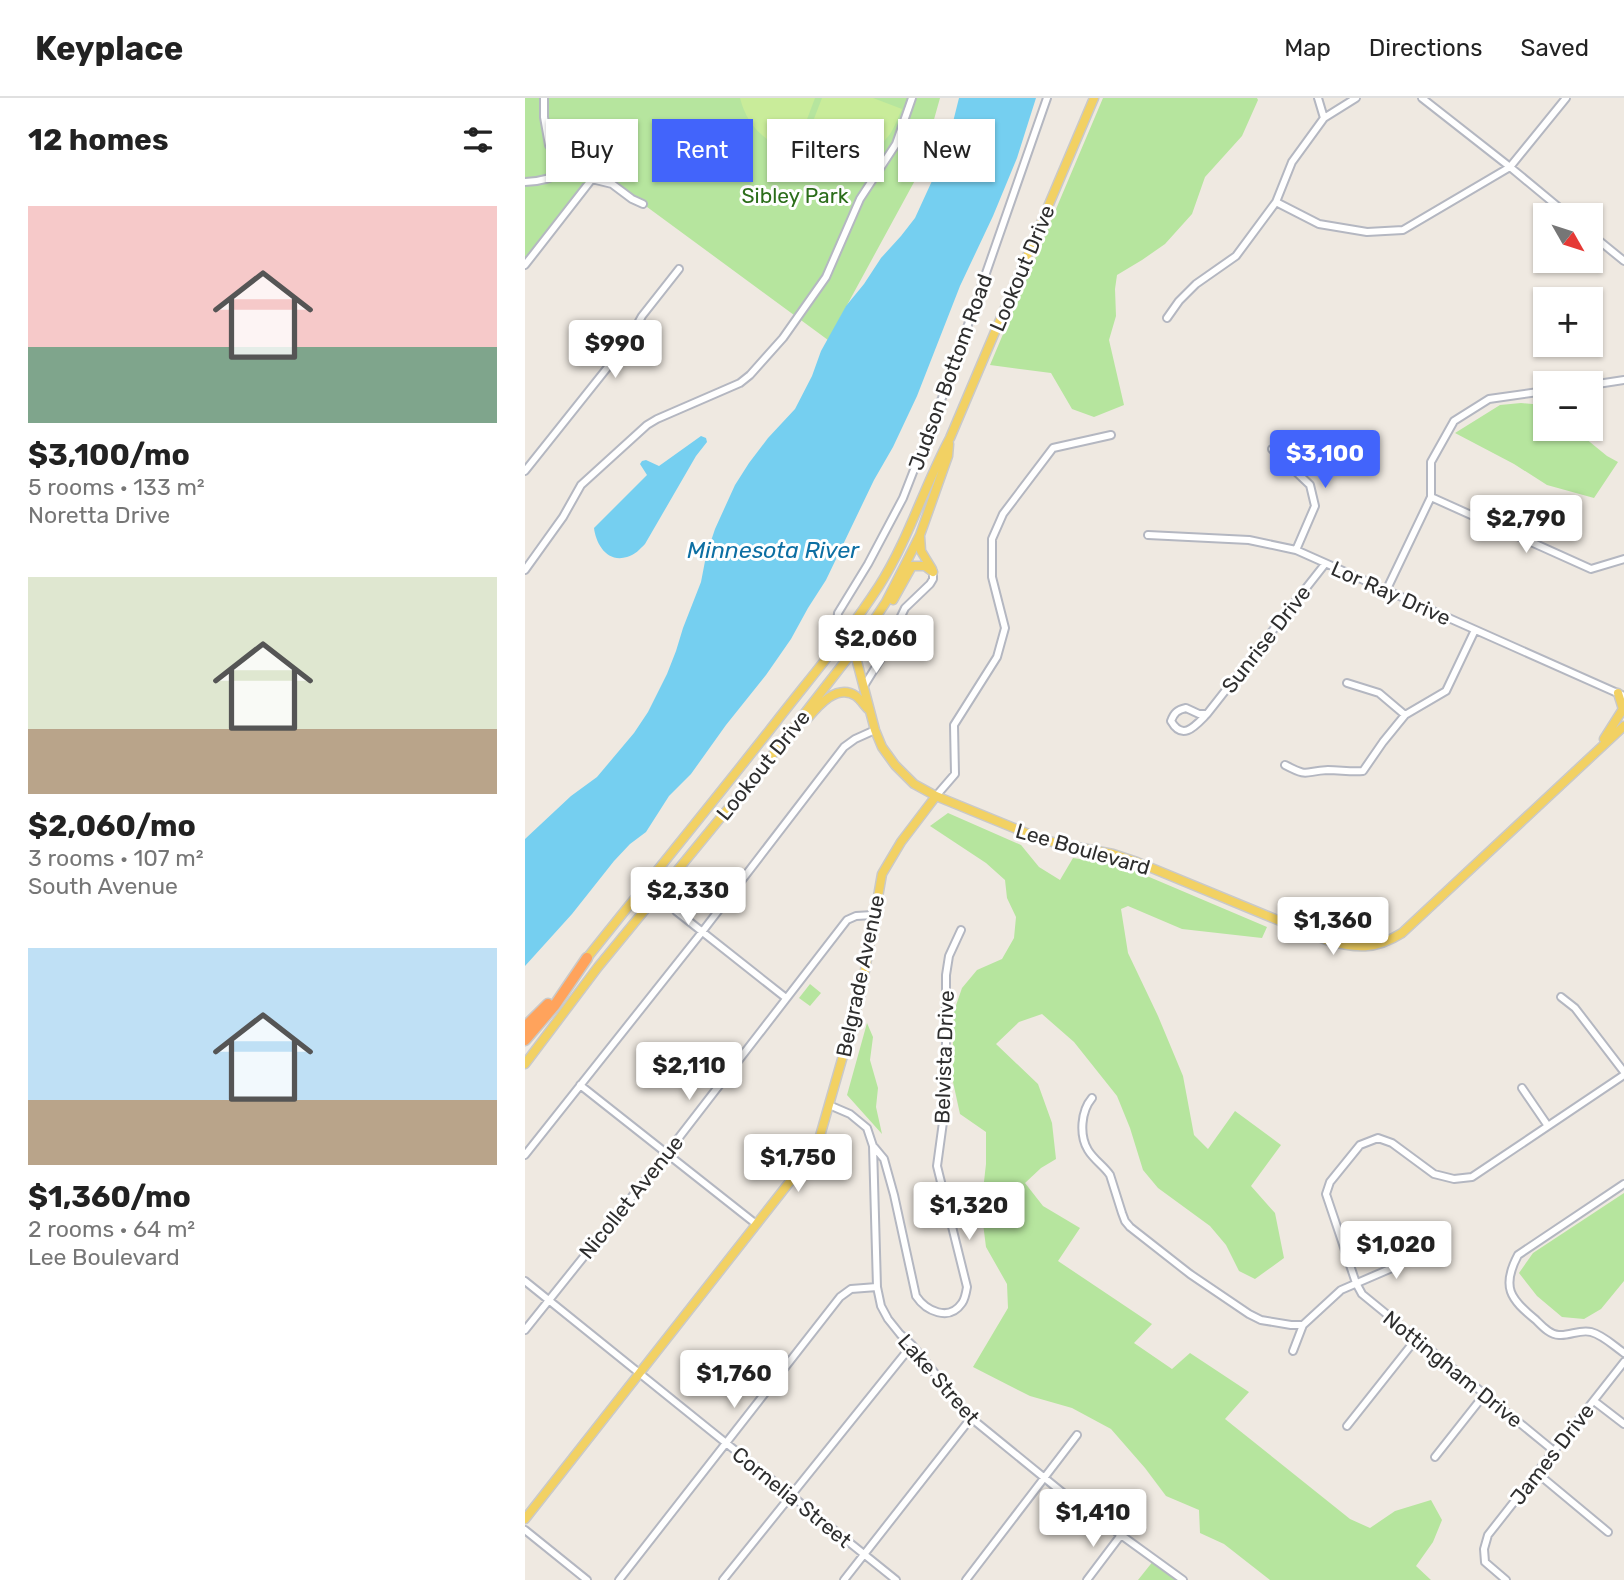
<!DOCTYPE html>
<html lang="en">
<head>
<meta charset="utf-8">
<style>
	body { margin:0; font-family:Rubik,sans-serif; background:#f2f2f2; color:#222; height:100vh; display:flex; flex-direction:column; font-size:26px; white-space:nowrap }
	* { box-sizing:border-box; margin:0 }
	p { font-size:23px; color:#767676 }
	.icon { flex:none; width:38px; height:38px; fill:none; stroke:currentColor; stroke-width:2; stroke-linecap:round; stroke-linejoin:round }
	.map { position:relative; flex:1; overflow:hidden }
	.side { display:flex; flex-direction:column; background:#fff; width:525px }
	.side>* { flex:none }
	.hud { position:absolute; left:21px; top:21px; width:665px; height:63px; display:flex; gap:14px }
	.needle { width:46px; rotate:129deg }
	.controls { position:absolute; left:1008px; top:105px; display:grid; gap:14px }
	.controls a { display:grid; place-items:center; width:70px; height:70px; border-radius:0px; background:#fff; box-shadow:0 2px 5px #0004; font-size:35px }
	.price { position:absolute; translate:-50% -60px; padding:0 16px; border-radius:7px; background:#fff; color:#222; font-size:23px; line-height:46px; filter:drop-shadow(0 2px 4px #0008) }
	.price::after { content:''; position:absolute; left:50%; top:42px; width:21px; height:16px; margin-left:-10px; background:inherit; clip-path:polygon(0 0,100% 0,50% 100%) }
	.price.active { background:#4264fb; color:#fff }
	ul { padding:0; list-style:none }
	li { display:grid; align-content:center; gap:14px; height:371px; padding:0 28px }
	li span { display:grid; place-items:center; height:217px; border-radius:0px; color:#555 }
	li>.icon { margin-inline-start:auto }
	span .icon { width:126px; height:126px; fill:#fffc; stroke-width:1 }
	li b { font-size:30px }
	h2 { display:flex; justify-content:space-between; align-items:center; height:84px; padding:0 28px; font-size:30px }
	.pill { padding:0 24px; border-radius:0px; background:#fff; box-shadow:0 2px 5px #0004; font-size:24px; line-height:63px }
	.pill.active { background:#4264fb; color:#fff }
	header { display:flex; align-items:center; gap:42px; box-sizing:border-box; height:98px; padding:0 35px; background:#fff; border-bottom:2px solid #e0e0e0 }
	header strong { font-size:33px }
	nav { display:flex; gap:38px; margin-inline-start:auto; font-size:24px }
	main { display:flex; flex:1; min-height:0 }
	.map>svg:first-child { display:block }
</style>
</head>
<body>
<header>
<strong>Keyplace</strong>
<nav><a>Map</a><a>Directions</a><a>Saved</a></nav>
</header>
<main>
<section class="side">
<h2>12 homes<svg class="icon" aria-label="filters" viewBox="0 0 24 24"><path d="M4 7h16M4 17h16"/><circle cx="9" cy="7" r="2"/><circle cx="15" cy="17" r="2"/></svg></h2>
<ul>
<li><span style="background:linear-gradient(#f6c9c9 65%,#7fa58c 0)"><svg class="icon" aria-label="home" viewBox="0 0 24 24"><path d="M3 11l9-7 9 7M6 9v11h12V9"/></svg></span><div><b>$3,100/mo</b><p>5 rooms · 133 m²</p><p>Noretta Drive</p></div></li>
<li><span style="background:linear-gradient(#dfe7d0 70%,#b9a48a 0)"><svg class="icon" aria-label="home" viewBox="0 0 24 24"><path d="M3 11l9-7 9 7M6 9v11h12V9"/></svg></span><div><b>$2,060/mo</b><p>3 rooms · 107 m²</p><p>South Avenue</p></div></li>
<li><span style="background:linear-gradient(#bfe0f5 70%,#b9a48a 0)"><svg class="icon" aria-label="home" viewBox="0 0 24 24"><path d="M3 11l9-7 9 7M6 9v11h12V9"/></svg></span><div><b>$1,360/mo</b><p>2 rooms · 64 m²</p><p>Lee Boulevard</p></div></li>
</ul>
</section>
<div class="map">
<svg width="1099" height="1482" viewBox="0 0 1099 1482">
	<rect width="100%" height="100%" fill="#efe9e1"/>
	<path fill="#b6e59e" d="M0 0H415L394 75 303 242 118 106 68 81 0 167Z
		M578 0H732L733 2 717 38 680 79 667 116 640 146 617 162 592 177 590 191 591 218 584 242 599 307 569 319 547 311 526 275 465 267Z
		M996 305 1019 307 1020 331H1049L1082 358 1093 364 1069 400 1022 387 989 366 930 335 975 307Z
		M423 715 496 747 514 769 535 782 548 760 596 767 742 829 737 840 657 831 603 808 596 811 603 855 633 918 658 978 669 1037 683 1051 710 1013 756 1047 726 1088 750 1115 759 1160 730 1181 714 1173 701 1147 685 1128 633 1090 618 1072 605 1030 592 998 549 944 517 916 494 924 471 946 513 986 527 1025 531 1061 516 1070 500 1085 518 1108 555 1130 533 1163 627 1226 609 1245 647 1271 665 1255 724 1294 700 1321 825 1421 845 1430 870 1413 906 1402 917 1422 908 1444 891 1468 906 1482H745L699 1446 675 1435 674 1412 641 1398 620 1370 586 1331 547 1310 505 1298 448 1269 483 1210 482 1186 461 1149 456 1110 461 1066V1034L435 1016 428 984V916L437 890 452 872 477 861 489 840 491 819 482 800 480 782 461 765 405 728Z
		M285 886 296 895 285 908 274 900Z
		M342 925 348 939 345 962 353 990 351 1009 357 1036 322 997Z
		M1099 1095V1183L1076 1211 1059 1221 1037 1219 1012 1198 994 1175 1008 1155Z
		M629 1462 658 1482H613Z"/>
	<path fill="#c9ec9a" d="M215 0H290L269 56C241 43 223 31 215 0Z
		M297 0H348L377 11C373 19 370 29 365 36 342 67 309 70 275 57Z"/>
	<path fill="#75cff0" d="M434 0H511L492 60 468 118 435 188 392 298 368 349 349 382 301 482 283 510 266 541 241 577 201 627 166 676 144 698 121 734 105 746 89 763 47 816 0 868V741L46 698 72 679 109 635 123 614 142 576 151 553 158 530 176 484 181 458 190 431 210 387 224 365 243 340 270 311 287 278 296 253 321 208 339 186 356 160 376 138 390 120 412 72 423 44Z
		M176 338 181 340 182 344 171 358 120 446C115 451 110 457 102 459 82 465 71 446 69 430L122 377 115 366 117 363 121 362 134 368Z"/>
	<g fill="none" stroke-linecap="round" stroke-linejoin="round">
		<g stroke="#b4b7c1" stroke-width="10">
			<path id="minor" d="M19 0V19L24 47 41 71
				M793 0 799 20
				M897 0 985 69 1043 117
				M0 84C13 84 30 80 41 71L42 75 87 86 107 101 118 106
				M751 104 794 126 842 134 878 132 985 69 1041 0
				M1066 136 1099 163
				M0 167 67 81
				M642 220 654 203 671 186 711 158 751 104 767 64 799 20 831 0
				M1066 287 1099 282
				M747 351 785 387 790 408 771 452
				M0 373 102 245 117 218 154 171
				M906 399 1066 471 1099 461
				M623 437 724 442 771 452 1099 598
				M0 472 38 419 56 387 122 327 132 321 215 285 225 277 258 240 301 179 335 101 371 46 387 0
				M861 493 906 399V364L929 323 964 301 1020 293
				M318 539 312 527 313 515 343 466 378 400 422 287 522 0
				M822 585 854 595 880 617
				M339 588 355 562 380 510 405 486 408 481V474
				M682 616C671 627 658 644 646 623 649 615 652 612 661 610L674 616H682L800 466
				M760 667C785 680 778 673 803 672 815 672 826 674 838 673L858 644 880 617 921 593 950 532
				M411 698 430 676 429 627 472 559 480 530 467 479V441L478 416 528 350 586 337
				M151 813 261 900
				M1036 899 1050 910 1099 974
				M55 987 231 1126
				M997 990 1023 1028
				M567 1000C556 1013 554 1037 563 1052 569 1062 579 1068 585 1077L597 1115 600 1123 605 1129 665 1176 724 1216 736 1222 766 1227H778L816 1192 867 1170 889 1148
				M304 1007 325 1016 342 1030 348 1048 352 1189 356 1208 363 1221 375 1236 387 1247 446 1320 538 1395 658 1482
				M349 1049 359 1061 369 1097 391 1198C401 1213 424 1224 437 1205 440 1201 441 1195 442 1189L412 1068 421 1002V877L424 858 436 832
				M0 1057 177 834 319 649 330 641 350 632
				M1099 1086 993 1157C976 1189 985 1201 1011 1222 1017 1228 1025 1237 1034 1237 1045 1238 1055 1231 1066 1234 1078 1237 1089 1248 1099 1255
				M0 1183 371 1482
				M0 1232 142 1055 322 822 331 818 348 817
				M768 1253 778 1227
				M1069 1303 1099 1326
				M822 1328 891 1241
				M1029 1353 837 1196 831 1185 801 1096 805 1084 835 1047 853 1040 867 1045 909 1076 929 1081 947 1079 1099 977
				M910 1359 959 1297
				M1012 1375 1083 1434
				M0 1432 62 1482
				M94 1482 315 1199 326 1191 352 1189
				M198 1482 387 1247
				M319 1482 446 1320
				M441 1482 552 1337
				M562 1482 596 1437
				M981 1482 960 1464 959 1451 963 1437 1099 1264"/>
		</g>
		<g stroke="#c9c9c9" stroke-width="11">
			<path id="major" d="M395 439 396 453 407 471
				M368 502 387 468H400L408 474
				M318 539 329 552 350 632 357 649 370 667 389 686 411 698 511 739 531 745 588 756 612 764 801 842C831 851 850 852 877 835L1099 628
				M282 621C293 608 312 585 331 598 336 602 339 607 343 611
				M1079 641 1098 611 1093 595
				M62 860C125 781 189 703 251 624 286 579 323 536 354 488 384 441 399 388 425 340L569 0
				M0 966 73 869 248 656 329 552 361 504 384 459 395 437 423 358 424 346
				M0 1421 285 1058 293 1045 336 895 357 776 376 744 411 698"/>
		</g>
		<g stroke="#c9c9c9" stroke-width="13">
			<path id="highway" d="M0 929 23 906
				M0 942 30 907 62 860"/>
		</g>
		<use href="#minor" stroke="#fff" stroke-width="6"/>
		<use href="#major" stroke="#f2d163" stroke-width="8"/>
		<use href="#highway" stroke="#ffa35c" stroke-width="10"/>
	</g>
	<g text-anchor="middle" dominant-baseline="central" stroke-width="6" stroke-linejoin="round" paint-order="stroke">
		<g font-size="21" fill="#2c6e1b" stroke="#fff">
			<text x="270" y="97">Sibley Park</text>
		</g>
		<g font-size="21" fill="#2e2e2e" stroke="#fff">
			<text transform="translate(497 170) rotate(-67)">Lookout Drive</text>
			<text transform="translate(425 274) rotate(-70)">Judson Bottom Road</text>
			<text transform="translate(866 495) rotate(24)">Lor Ray Drive</text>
			<text transform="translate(741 541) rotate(-52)">Sunrise Drive</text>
			<text transform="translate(238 667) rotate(-51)">Lookout Drive</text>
			<text transform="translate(558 751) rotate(16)">Lee Boulevard</text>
			<text transform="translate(335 878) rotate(-78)">Belgrade Avenue</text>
			<text transform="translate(419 959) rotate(-88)">Belvista Drive</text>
			<text transform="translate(106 1099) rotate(-51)">Nicollet Avenue</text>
			<text transform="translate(928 1271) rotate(39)">Nottingham Drive</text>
			<text transform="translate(414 1281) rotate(49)">Lake Street</text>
			<text transform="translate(1027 1356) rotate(-52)">James Drive</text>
			<text transform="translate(267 1399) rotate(39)">Cornelia Street</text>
		</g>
		<g font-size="23" font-style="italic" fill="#0d6fa3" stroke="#fff">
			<text x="248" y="452">Minnesota River</text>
		</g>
	</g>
</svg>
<div class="controls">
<a><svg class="needle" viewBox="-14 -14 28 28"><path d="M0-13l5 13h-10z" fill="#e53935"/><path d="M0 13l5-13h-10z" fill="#767676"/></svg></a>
<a>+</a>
<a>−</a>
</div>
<b class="price" style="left:90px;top:282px">$990</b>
<b class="price active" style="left:800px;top:392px">$3,100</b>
<b class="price" style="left:1001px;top:457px">$2,790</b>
<b class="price" style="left:351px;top:577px">$2,060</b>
<b class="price" style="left:163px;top:829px">$2,330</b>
<b class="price" style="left:808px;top:859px">$1,360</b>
<b class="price" style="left:164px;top:1004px">$2,110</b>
<b class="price" style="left:273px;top:1096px">$1,750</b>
<b class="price" style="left:444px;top:1144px">$1,320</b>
<b class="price" style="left:871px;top:1183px">$1,020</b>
<b class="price" style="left:209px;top:1312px">$1,760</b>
<b class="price" style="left:568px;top:1451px">$1,410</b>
<div class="hud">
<a class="pill">Buy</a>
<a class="pill active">Rent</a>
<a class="pill">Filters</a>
<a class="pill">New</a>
</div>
</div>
</main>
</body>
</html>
